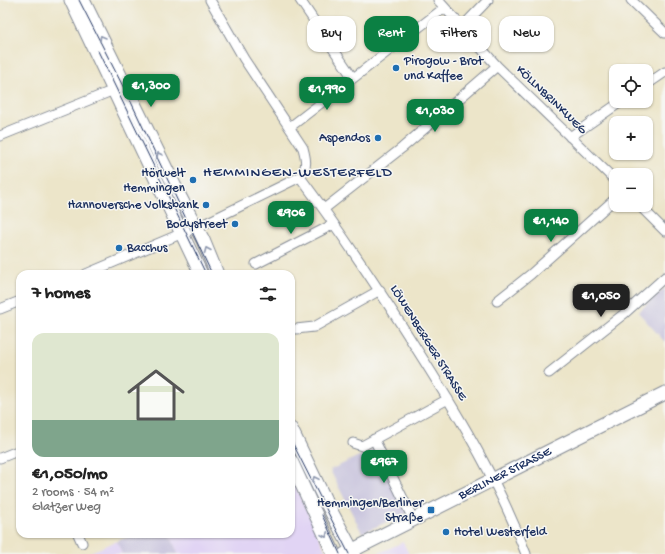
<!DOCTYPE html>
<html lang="en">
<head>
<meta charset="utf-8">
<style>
	body { margin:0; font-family:"Gochi Hand",sans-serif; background:#f6f6f6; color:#222; height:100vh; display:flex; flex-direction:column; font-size:15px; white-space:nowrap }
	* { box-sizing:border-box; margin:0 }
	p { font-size:13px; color:#767676 }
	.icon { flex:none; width:22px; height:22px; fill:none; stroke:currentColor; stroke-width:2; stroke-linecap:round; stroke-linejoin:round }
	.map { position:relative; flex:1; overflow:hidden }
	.sheet { position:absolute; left:16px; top:270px; width:279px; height:268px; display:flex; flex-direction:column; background:#fff; border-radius:12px; box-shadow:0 1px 3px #0004 }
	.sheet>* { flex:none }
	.hud { position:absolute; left:307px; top:16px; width:298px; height:36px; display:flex; gap:8px }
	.tools { position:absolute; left:609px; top:64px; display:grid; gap:8px }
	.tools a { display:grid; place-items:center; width:44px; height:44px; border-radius:8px; background:#fff; box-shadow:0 1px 3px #0004; font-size:20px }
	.price { position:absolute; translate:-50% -34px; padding:0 9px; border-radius:8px; background:#0b8043; color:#fff; font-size:13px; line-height:26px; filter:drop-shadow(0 1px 2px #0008) }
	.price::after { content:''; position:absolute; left:50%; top:24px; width:12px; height:9px; margin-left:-6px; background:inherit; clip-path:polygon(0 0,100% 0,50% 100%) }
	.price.current { background:#222; color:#fff }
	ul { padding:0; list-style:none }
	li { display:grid; align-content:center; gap:8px; height:212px; padding:0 16px }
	li span { display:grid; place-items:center; height:124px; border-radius:12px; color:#555 }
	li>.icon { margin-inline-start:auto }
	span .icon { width:72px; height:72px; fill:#fffc; stroke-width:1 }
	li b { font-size:17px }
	h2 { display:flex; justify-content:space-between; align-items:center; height:48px; padding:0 16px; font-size:17px }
	.tag { padding:0 14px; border-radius:12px; background:#fff; box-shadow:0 1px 3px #0004; font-size:14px; line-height:36px }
	.tag.current { background:#0b8043; color:#fff }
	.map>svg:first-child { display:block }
</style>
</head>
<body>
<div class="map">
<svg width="665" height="554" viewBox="0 0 665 554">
	<rect width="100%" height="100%" fill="#f6f6f2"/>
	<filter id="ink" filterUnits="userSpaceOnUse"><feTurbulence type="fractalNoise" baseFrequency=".025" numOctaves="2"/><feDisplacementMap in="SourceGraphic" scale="8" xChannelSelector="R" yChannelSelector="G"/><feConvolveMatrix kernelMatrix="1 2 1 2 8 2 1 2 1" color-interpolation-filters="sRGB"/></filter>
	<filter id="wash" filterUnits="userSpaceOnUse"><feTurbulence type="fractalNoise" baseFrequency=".012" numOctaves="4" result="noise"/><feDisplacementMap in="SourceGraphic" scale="16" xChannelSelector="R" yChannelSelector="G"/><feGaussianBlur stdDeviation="0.9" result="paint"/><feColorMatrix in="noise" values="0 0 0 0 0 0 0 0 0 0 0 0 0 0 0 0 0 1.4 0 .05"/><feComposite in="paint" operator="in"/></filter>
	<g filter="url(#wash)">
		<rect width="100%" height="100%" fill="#ece5c9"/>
		<path fill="#e1d4f4" d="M291 475 327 554H178L170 534H291Z
			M117 541 122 554H85H86Z
			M403 542 409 554H377Z"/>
		<path fill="#c5c0db" d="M665 288V342L638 312Z
			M376 448 407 513 362 533 330 470Z
			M136 534H170L178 554H122L117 541Z"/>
	</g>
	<g filter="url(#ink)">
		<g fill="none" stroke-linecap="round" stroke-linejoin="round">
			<g stroke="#848a94" stroke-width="11">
				<path id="street" d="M300 0 353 78
					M438 0 497 66 616 181
					M631 0 665 33
					M462 27 488 0
					M646 85 665 72
					M290 127 444 8
					M0 136 114 90
					M570 137 622 101
					M300 177C344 236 384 297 423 359 462 421 500 485 526 554
					M639 205 665 231
					M324 209 402 148 497 66
					M256 264 334 224
					M86 274 204 224 300 177C308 167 306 159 303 148L244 59 210 0
					M497 301 531 274 616 198
					M0 309 20 301
					M296 329 314 327 380 290
					M549 373 625 313 665 277
					M374 439 413 519
					M353 443 362 446 448 399
					M0 458 20 450
					M78 534 82 543"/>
			</g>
			<g stroke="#848a94" stroke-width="15">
				<g id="secondary">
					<path d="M71 0 201 274"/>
					<path d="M83 0 181 199 203 240 217 274"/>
					<path d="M291 429 325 500 354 554"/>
					<path d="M291 461 334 554"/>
					<path id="s1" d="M345 554 665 393"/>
				</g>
			</g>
			<use href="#street" stroke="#fff" stroke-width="9"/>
			<use href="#secondary" stroke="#fff" stroke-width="13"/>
			<path stroke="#1b2f5e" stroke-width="1" d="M79 0 132 104 212 274
				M98 51 205 272
				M291 440 349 554
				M322 515 340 554"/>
		</g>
		<defs><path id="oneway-chevron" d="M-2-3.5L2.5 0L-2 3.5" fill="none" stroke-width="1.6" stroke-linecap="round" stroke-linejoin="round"/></defs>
		<g stroke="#8d97ae">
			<use href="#oneway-chevron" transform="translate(102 38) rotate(-120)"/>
			<use href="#oneway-chevron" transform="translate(159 155) rotate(-116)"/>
			<use href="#oneway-chevron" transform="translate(207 250) rotate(-113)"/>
			<use href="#oneway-chevron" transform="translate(315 479) rotate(-115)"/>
			<use href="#oneway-chevron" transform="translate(325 535) rotate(65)"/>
		</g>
	</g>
	<g fill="#1f6fb2" stroke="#f6f6f2" stroke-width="1.5">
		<circle cx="396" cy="68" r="4"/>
		<circle cx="378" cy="138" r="4"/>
		<circle cx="193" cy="180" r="4"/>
		<circle cx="206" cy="205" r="4"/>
		<circle cx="235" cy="224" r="4"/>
		<circle cx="119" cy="248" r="4"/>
		<rect x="427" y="506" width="8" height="8" rx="2"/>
		<circle cx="446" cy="532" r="4"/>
	</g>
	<g text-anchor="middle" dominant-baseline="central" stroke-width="3" stroke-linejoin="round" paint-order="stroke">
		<g font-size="13" fill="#1b2f5e" stroke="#f6f6f2" text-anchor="end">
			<text x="404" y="61" text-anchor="start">Pirogow - Brot<tspan x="404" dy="15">und Kaffee</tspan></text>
			<text x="370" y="138">Aspendos</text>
			<text x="185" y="173">Hörwelt<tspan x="185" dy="15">Hemmingen</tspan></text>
			<text x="198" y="205">Hannoversche Volksbank</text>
			<text x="227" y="224">Bodystreet</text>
			<text x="127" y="248" text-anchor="start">Bacchus</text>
			<text x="423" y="503">Hemmingen/Berliner<tspan x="423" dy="15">Straße</tspan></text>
			<text x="454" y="532" text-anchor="start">Hotel Westerfeld</text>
		</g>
		<g font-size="13" fill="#1b2f5e" stroke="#f6f6f2">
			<text transform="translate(551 100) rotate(44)">KÖLLNBRINKWEG</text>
			<text transform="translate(428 343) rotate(58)">LÖWENBERGER STRASSE</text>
			<text stroke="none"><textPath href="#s1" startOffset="179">BERLINER STRASSE</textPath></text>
		</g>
		<g font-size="15" letter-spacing="1" fill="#1b2f5e" stroke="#f6f6f2">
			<text x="298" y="173">HEMMINGEN-WESTERFELD</text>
		</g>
	</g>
</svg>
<div class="tools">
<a><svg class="icon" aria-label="locate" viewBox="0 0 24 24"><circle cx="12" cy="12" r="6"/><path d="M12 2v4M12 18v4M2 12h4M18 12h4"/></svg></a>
<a>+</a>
<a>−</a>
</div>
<b class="price" style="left:151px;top:108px">€1,300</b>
<b class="price" style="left:327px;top:111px">€1,990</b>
<b class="price" style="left:435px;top:133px">€1,030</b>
<b class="price" style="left:291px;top:235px">€906</b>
<b class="price" style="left:551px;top:243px">€1,140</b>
<b class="price current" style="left:601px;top:318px">€1,050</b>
<b class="price" style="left:384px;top:484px">€967</b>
<div class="hud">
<a class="tag">Buy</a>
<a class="tag current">Rent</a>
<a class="tag">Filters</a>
<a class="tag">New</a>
</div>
<section class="sheet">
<h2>7 homes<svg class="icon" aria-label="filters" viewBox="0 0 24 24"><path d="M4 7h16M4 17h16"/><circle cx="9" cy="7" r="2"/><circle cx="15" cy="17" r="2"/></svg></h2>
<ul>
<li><span style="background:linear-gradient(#dfe7d0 70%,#7fa58c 0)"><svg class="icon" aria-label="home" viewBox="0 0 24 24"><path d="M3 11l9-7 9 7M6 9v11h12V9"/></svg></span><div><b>€1,050/mo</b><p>2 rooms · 54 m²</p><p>Glatzer Weg</p></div></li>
</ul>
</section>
</div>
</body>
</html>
